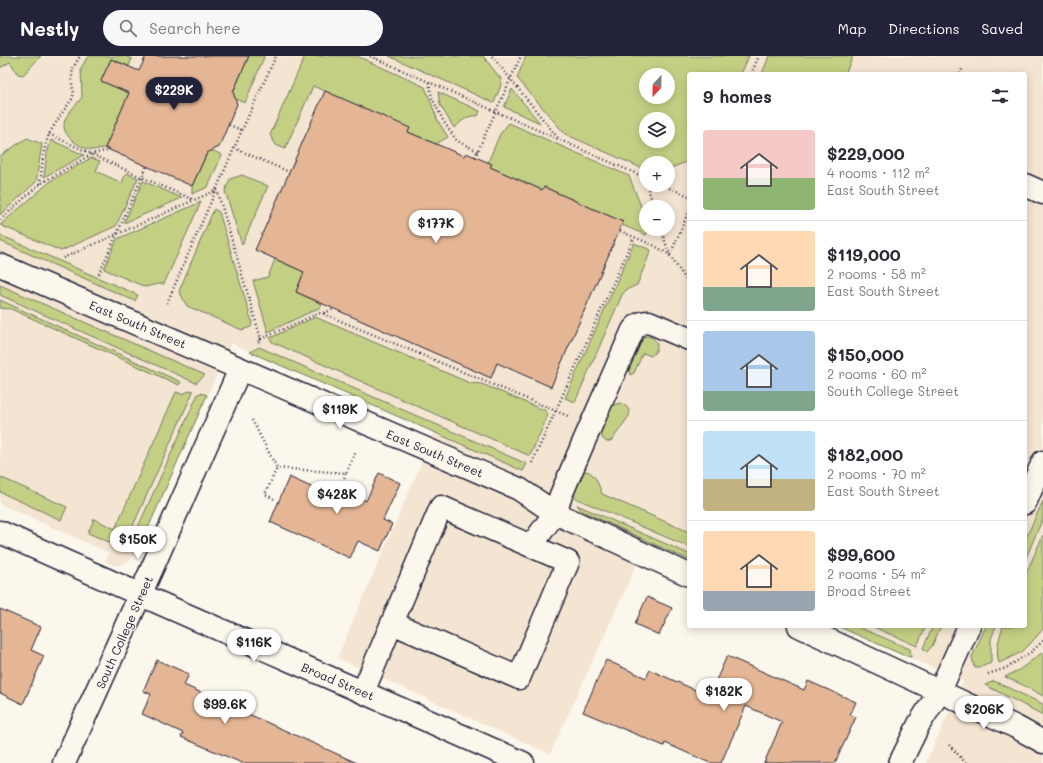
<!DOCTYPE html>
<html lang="en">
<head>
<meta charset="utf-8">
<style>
	body { margin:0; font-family:Mali,sans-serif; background:#f7f7f7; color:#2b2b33; height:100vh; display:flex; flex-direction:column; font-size:15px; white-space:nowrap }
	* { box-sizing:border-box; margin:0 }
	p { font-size:13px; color:#7c7c81 }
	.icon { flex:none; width:22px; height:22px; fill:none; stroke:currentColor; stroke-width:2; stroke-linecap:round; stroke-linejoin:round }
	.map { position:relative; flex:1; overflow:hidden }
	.details { position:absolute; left:687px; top:16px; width:340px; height:556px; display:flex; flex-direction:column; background:#fff; border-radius:4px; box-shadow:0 2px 10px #0003 }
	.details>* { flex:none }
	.needle { width:26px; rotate:202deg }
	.tools { position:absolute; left:639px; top:12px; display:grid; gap:8px }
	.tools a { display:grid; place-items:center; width:36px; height:36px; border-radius:50%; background:#fff; box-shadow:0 2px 10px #0003; font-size:20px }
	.price { position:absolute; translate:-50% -34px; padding:0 9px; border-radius:14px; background:#fff; color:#222; font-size:13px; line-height:26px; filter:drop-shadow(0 1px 2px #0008) }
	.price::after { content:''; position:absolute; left:50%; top:24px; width:12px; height:9px; margin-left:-6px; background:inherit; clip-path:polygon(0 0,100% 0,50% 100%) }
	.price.selected { background:#22223b; color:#fff }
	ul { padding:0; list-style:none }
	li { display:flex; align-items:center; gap:12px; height:100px; padding:0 16px }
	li+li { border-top:1px solid #e1e1e2 }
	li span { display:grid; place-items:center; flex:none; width:112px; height:80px; border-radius:4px; color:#555 }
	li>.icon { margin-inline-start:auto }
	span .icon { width:48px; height:48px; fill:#fffc; stroke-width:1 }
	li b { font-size:17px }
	h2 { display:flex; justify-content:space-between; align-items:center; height:48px; padding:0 16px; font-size:17px }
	header { display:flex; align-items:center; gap:24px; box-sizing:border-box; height:56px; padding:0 20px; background:#22223b; color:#fff }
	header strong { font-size:19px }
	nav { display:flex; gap:22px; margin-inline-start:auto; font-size:14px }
	.search { width:280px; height:36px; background:#f7f7f7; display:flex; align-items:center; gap:10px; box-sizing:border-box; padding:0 14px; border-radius:22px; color:#7c7c81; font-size:15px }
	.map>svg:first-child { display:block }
</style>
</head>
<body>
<header>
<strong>Nestly</strong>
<div class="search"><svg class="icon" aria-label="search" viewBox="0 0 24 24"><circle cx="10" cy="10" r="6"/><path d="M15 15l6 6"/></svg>Search here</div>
<nav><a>Map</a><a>Directions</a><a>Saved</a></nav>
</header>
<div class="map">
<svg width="1043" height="707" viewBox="0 0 1043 707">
	<rect width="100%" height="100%" fill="#fbf7ec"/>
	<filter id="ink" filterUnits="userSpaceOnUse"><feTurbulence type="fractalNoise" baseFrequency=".025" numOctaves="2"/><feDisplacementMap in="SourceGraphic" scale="8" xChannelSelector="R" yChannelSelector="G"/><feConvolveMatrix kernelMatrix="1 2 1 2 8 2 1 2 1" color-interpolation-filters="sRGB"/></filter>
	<g filter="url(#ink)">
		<path fill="#f4e4d2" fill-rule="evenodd" d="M0 0H1043V707H926L963 625 837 570H1025V18H689V504L647 486 550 698 337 602 435 376 231 287 137 497 130 504 118 509H112L105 506 109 497 0 448ZM646 19H668V41H646ZM646 63H668V85H646ZM646 107H668V129H646ZM646 151H668V173H646Z"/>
		<path fill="#c3d084" stroke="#727960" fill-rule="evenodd" d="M0 0H41L23 19 18 18 10 6 0 12Z
			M88 0H125L132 3 129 10 111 3 101 25 129 37 105 92C101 92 96 94 92 94 80 92 59 79 65 64 68 55 77 49 82 41L81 12Z
			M244 0H264V1L245 47 231 41 248 2Z
			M305 0H357L425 31 438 65 448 81 436 88 408 76 409 72 313 30 285 93 276 89 270 79Z
			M389 0H483L501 23V29L494 47Z
			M526 0H749L741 18H689V105L668 113V107H646V114L565 78 517 22ZM646 19H668V41H646ZM646 63H668V85H646Z
			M769 0H853L845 18H762Z
			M512 33 540 67 504 51Z
			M438 36 480 55 478 60C468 58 461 66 454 72L440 49Z
			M509 67 629 120 646 163V173H649L646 179 622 169 623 166 544 131 542 134 490 111 491 108 488 106 500 78Z
			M27 82 42 88 36 126 0 159V100Z
			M51 84 84 99 44 121 47 97Z
			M209 93 222 99 208 131 192 138V130Z
			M91 102 100 105 96 115 122 127 126 117 138 122 116 170 61 195 0 169 52 124Z
			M242 119 268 130 242 189 225 135 230 123Z
			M143 125 182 142 124 167Z
			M201 146 164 228H158L145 231 104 213 117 183Z
			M214 153 219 156 252 266 251 271 242 274 187 250 179 235Z
			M0 179 138 239 135 245 0 185Z
			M634 187 651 194 637 229 626 234 622 239 575 346 565 342Z
			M275 203 304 216 296 236 322 248 321 251 268 276 253 225 268 221Z
			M0 229 205 319 196 327 0 239Z
			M0 244 13 250 181 326 179 329 11 253 0 252Z
			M315 261 470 327 482 328 546 355 548 359 530 400 272 286 270 282Z
			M647 280C659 282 660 294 651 300L643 297 634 317 630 319 629 314 642 284 644 281Z
			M259 291 527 408 523 415 250 296Z
			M192 334 193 336 123 492 88 477 94 463 115 473 176 336 182 338Z
			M201 337 207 339 137 497 128 493 198 338Z
			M619 347C626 349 631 353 629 360L612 384 607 386 602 382 601 375 612 350Z
			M586 415C595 416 599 430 602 438L689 476V491L575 442C573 434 579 419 586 415Z
			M0 421 67 451 61 464 0 436Z
			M1043 445V462L1025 504V484Z
			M577 449 689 498V504L582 455Z
			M1043 479V573L1030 588 1022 596 999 607C995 595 999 582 1003 570H1025V520Z
			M837 570H856L910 593 911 601 903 599Z
			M871 570H926L917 590Z
			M933 570H941L932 590 927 596 923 592Z
			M986 570H996L991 583V607L981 611H974L972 601Z
			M1043 596V640L1023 629 1005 621 1019 614Z
			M994 625 1043 648V659L985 629Z"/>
		<path fill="#e5b695" stroke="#22223b" d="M146 0H249L233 36 237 48 219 91 207 97 192 130 105 92 129 37 101 25 105 16 111 3 139 15Z
			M325 35 410 72 408 76 464 100 466 97 492 108 490 111 542 134 544 131 623 166 551 331 497 307 491 322 296 236 304 216 255 194Z
			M379 417 400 427 383 464 392 468 380 495 358 485 350 502 270 466 289 421 329 439 333 429 366 445Z
			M647 541 672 552 659 579 635 568Z
			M0 553 41 571 31 594 44 600 23 648 0 637Z
			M727 600 804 634 808 625 856 646 850 659 856 661 835 707H764L782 666 746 650 721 707H710L665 687 664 690 583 656 606 604 646 622 650 614 709 640Z
			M157 604 189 618 184 629 357 707H242L181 681 183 677 142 658 151 638 143 635Z"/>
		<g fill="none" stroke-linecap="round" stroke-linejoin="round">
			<g stroke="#22223b" stroke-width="25">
				<path id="minor" d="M1025 129 1043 137
					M0 209 519 433 555 457 689 519
					M0 476C174 555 349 629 523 707
					M531 490 555 457 561 439 581 392 633 274C638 268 641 266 649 266L689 283
					M799 570 1016 671 1043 686
					M363 636 441 451 568 506 519 622 392 567
					M64 707 154 508 240 313"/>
			</g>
			<g stroke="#22223b" stroke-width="25">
				<path id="major" d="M1025 447 1043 406
					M900 707 919 668 940 635 969 570"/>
			</g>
			<path stroke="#22223b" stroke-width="2.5" stroke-dasharray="1 3" stroke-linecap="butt" d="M370 0 646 122
				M492 0 558 82
				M751 18 759 0
				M960 18 962 13
				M429 26 432 42 444 66 457 85 478 95
				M229 69 242 74
				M49 78 141 121 194 144
				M234 92 289 116
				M475 101 521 0
				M40 128 44 94 49 78 60 60 72 43 74 37 72 29V19L73 12 80 0
				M647 129 654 151
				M662 129 689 140
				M0 164 40 128 92 98 110 94
				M661 173 670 200 689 228
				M620 175 653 189 670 199
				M670 199 689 155
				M63 202 217 134 261 283 260 284
				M99 218 147 110
				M167 247 242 74 276 0
				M324 257 334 253
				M258 286 261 283 319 257 324 258 568 360
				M252 364 277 412 346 417 356 395
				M532 407 634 181
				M340 433 346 417
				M274 443 265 438 277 412
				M864 571V570
				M988 618 1006 612 1031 596 1043 585
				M949 689 966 707"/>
			<use href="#minor" stroke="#fbf7ec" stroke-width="22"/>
			<use href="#major" stroke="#fbf7ec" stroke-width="22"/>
		</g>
	</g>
	<g text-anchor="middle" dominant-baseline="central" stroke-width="3" stroke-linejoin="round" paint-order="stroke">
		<g font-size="12" fill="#22223b" stroke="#fbf7ec">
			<text transform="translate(138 268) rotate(23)">East South Street</text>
			<text transform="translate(435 397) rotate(23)">East South Street</text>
			<text transform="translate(124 576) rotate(-66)">South College Street</text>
			<text transform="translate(338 625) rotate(23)">Broad Street</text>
		</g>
	</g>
</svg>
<div class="tools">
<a><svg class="needle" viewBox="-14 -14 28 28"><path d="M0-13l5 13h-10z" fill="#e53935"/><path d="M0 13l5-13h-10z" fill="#7c7c81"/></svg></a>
<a><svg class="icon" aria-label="layers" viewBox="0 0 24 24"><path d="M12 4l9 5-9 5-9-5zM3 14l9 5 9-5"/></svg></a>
<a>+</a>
<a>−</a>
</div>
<b class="price selected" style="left:174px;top:55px">$229K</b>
<b class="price" style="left:436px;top:188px">$177K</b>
<b class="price" style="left:340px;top:374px">$119K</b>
<b class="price" style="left:337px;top:459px">$428K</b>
<b class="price" style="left:138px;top:504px">$150K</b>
<b class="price" style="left:254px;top:607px">$116K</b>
<b class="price" style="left:724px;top:656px">$182K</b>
<b class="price" style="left:225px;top:669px">$99.6K</b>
<b class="price" style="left:984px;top:674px">$206K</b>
<section class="details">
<h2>9 homes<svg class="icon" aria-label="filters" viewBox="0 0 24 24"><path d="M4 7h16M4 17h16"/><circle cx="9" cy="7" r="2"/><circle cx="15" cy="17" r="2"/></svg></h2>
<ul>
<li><span style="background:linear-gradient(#f6c9c9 60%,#8fb573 0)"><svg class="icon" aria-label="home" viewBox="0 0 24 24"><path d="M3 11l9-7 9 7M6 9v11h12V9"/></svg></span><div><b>$229,000</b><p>4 rooms · 112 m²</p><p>East South Street</p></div></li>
<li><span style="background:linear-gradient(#ffd9b3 70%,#7fa58c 0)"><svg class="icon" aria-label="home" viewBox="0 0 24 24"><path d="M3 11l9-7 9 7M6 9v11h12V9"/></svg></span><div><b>$119,000</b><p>2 rooms · 58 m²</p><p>East South Street</p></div></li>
<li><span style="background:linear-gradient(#a9c7e8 75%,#7fa58c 0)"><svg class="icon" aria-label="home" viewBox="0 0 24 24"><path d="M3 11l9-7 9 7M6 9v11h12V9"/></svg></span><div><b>$150,000</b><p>2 rooms · 60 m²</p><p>South College Street</p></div></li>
<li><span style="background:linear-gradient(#bfe0f5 60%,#c2b280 0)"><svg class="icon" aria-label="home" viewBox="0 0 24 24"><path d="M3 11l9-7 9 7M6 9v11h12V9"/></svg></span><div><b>$182,000</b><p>2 rooms · 70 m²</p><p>East South Street</p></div></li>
<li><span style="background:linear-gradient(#ffd9b3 75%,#9aa5b1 0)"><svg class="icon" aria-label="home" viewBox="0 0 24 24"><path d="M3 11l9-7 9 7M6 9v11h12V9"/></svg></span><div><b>$99,600</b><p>2 rooms · 54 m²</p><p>Broad Street</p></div></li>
</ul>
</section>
</div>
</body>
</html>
